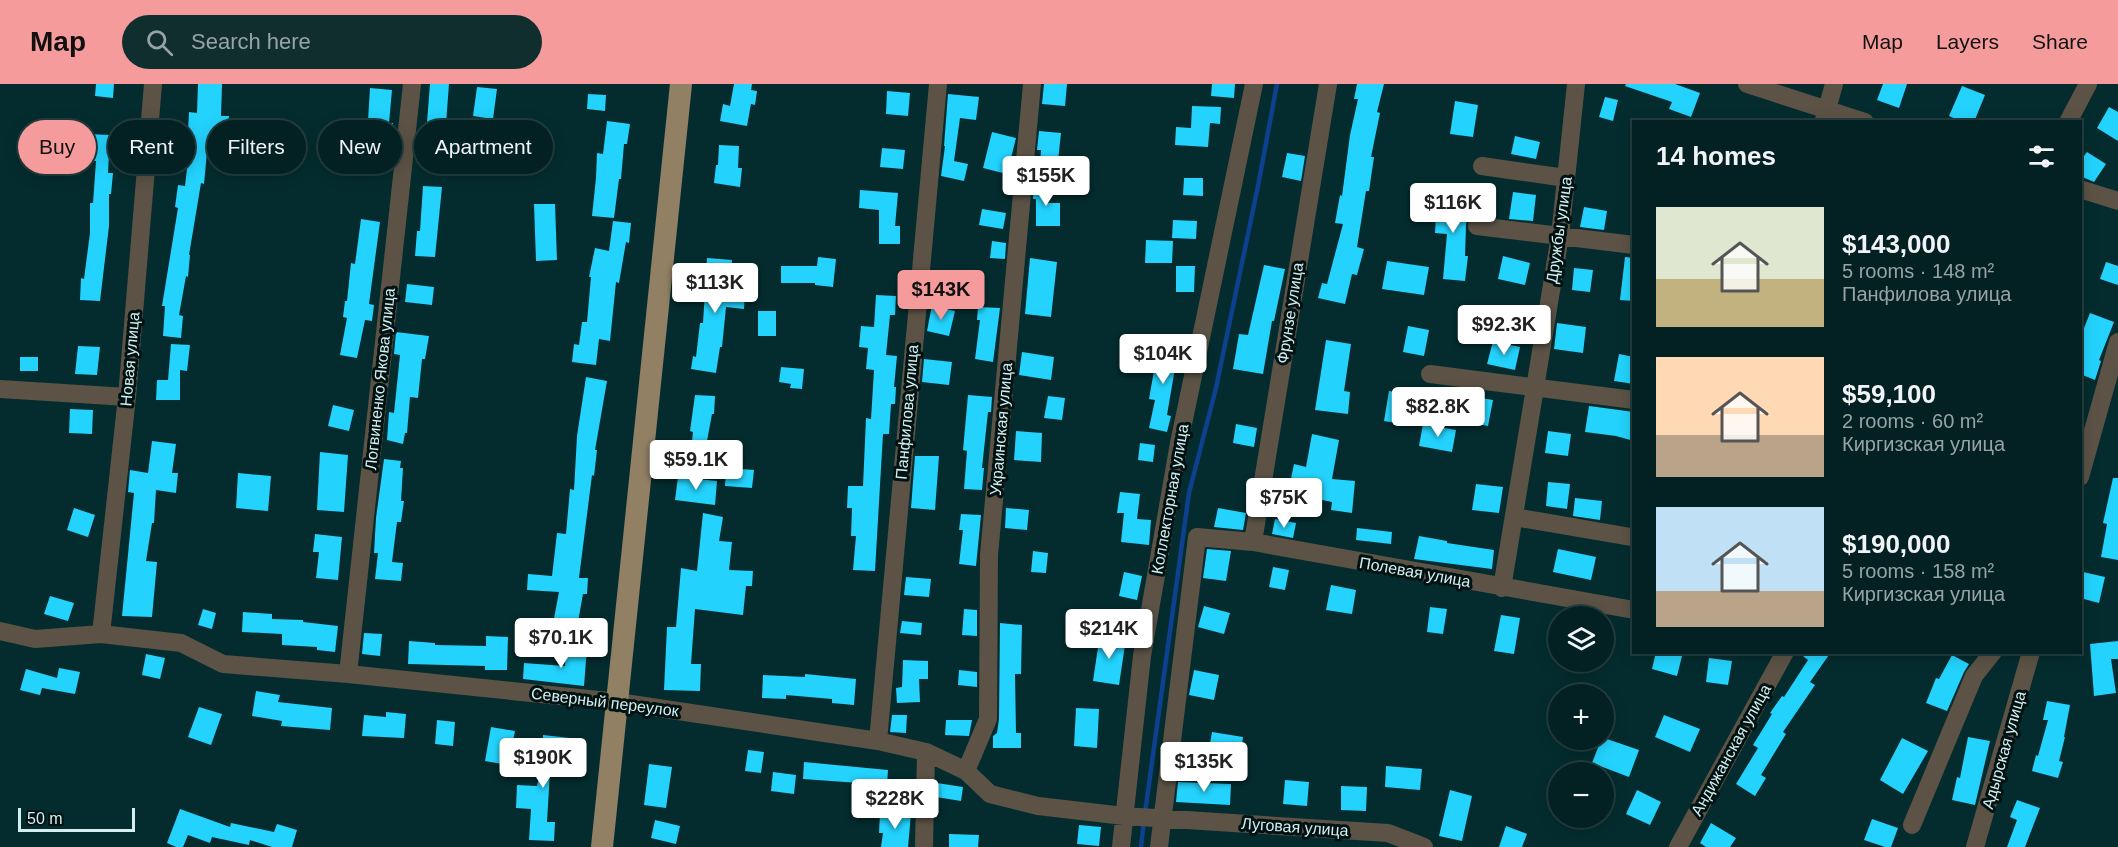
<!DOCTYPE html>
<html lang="en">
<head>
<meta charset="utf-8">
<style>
	body { margin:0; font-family:Helvetica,sans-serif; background:#112e2f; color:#f1f3f6; height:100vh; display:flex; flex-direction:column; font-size:22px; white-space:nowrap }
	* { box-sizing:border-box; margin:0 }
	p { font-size:20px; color:#97a3a5 }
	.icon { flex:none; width:33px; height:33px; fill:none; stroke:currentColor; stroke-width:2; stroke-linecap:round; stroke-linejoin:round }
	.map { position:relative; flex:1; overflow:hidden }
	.details { position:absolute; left:1632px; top:36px; width:450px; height:534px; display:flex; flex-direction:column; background:#032122; border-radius:0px; box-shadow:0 3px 15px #0003,0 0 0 2px #243e40 }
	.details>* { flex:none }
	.hud { position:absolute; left:18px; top:36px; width:570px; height:54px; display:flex; gap:12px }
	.buttons { position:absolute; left:1548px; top:522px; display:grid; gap:12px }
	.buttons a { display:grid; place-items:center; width:66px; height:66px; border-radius:50%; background:#032122; box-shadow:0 3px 15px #0003,0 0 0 2px #243e40; font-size:30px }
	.scale { position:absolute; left:18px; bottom:15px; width:117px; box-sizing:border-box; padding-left:6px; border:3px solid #d5eeef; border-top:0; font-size:16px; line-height:21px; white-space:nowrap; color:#d5eeef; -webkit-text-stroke:4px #011213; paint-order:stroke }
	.price { position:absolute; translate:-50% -51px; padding:0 14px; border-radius:6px; background:#fff; color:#222; font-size:20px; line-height:39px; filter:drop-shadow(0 2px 3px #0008) }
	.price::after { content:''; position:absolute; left:50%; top:36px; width:18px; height:14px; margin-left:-9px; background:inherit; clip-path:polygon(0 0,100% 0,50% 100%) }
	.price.selected { background:#f59b9b; color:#111 }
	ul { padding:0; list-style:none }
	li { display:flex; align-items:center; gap:18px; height:150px; padding:0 24px }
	li span { display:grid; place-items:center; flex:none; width:168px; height:120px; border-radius:0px; color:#555 }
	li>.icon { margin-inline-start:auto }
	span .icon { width:72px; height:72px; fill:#fffc; stroke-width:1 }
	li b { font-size:26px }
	h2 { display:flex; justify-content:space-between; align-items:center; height:72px; padding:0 24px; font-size:26px }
	.chip { padding:0 21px; border-radius:27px; background:#032122; box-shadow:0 3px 15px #0003,0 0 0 2px #243e40; font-size:21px; line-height:54px }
	.chip.selected { background:#f59b9b; color:#111 }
	header { display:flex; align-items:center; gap:36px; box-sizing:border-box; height:84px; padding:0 30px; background:#f59b9b; color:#111 }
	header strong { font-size:28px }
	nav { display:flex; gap:33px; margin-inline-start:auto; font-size:21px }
	.search { width:420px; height:54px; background:#112e2f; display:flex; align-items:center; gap:15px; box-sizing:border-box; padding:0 21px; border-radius:33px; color:#97a3a5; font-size:22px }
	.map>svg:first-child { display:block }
</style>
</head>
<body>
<header>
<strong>Map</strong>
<div class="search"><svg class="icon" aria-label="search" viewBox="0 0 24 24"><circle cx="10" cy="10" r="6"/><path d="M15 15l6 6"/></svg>Search here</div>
<nav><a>Map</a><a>Layers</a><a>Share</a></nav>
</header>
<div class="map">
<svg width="2118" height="763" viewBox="0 0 2118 763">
	<rect width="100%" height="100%" fill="#042c2e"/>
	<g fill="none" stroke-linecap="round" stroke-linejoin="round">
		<path stroke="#0d408f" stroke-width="4.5" d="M1145 729 1189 409 1216 304 1258 102 1277 0
			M1141 763 1144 737"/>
	</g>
	<path fill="#23d3fd" d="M96 0H114L113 14 95 12Z
		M198 0H222L221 32H229L226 69 207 68 204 100 201 99 189 171H190L188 193 186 192 179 231 183 232 181 254 163 252 165 222H162L178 124 175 123 178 101 185 102 189 67H187L189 28 197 29Z
		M430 0H449L445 53 426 51Z
		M734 0H752L751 6 757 7 755 21 751 20 747 42 720 37 723 20 730 22Z
		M1044 0H1067L1065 22 1042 20Z
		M1212 0H1235L1234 14 1211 12Z
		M1357 0H1384L1377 28 1380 29 1371 73H1374L1369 107H1366L1357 163 1364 165 1357 191 1352 190 1345 220 1318 214 1322 199 1327 200 1343 140 1335 139 1340 111 1342 112 1350 51 1358 15H1354Z
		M1626 0H1675L1700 9 1691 33 1669 25 1672 18 1625 2Z
		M1883 0H1907L1899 24 1877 16Z
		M1962 2 1985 11 1974 38H1962L1949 32Z
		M477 3 497 5 493 35 473 32Z
		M370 4 392 6 389 39H393L389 87 365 86Z
		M887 7 910 9 908 32 886 30Z
		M588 10 606 11 605 27 587 25Z
		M948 10 979 13 976 36 960 34 954 77 968 80 964 97 941 92 945 62H944Z
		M1605 13 1618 16 1613 37 1599 33Z
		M1455 17 1478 21 1473 53 1450 50Z
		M1192 22 1221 23 1220 40 1210 39 1208 63 1175 61 1176 43 1191 44Z
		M2109 23 2118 28V57L2097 44Z
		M607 37 630 40 627 60H624L621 95H619L614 134 592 132 596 94 597 69 603 70Z
		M1039 47 1061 49 1057 86 1040 85 1041 66H1037Z
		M992 48 1016 54 1007 90 983 84Z
		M88 50 110 51 108 89H113L111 110H109V142L100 217 80 216 81 194 84 195 90 149V119H93L96 77 87 76Z
		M1515 52 1540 58 1536 75 1511 70Z
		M719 61 739 62 738 84H742L740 103 714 99 716 81H718Z
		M882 64 905 66 903 85 880 83Z
		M2087 68 2106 80 2094 98 2080 92V77Z
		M1287 69 1305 72 1301 97 1282 93Z
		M1184 94H1203V112L1183 111Z
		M1034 98H1049L1047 119H1060V142H1036V115H1033Z
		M423 102 442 103 435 173 415 172 417 147H420Z
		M860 106 898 109 895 142H900V160H879V126L859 124Z
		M1513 108 1536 111 1533 137 1509 135Z
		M1437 111 1469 113 1466 141 1465 172H1468L1465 197 1443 195 1447 150 1435 149Z
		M534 120H555L557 176 536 177Z
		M1584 123 1607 127 1604 146 1580 143Z
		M982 125 1006 129 1003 145 979 141Z
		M361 135 380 138 369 220 374 221 372 237 365 236 357 274 340 271 347 234 343 233 345 217H347L351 179 355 180Z
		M1173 136 1197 137 1196 155 1172 154Z
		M613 137 631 139 629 159 626 158 619 199 616 198 610 257 599 255 596 281 572 278 574 260 579 261 582 238H587L591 193H589L595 164 609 167Z
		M1146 156 1173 157 1172 179H1145Z
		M992 157 1006 159 1005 175 990 174Z
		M1503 172 1530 179 1525 201 1498 195Z
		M818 173 836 175 833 203 815 201V199H781V182H817Z
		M1625 173 1634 174V217L1620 216Z
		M707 174 732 176 729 207 745 209 744 225 726 223 722 263H720L716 289 691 285 693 272 696 273 700 239H703Z
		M1030 174 1057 178 1051 233 1025 230Z
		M1387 177 1429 183 1424 211 1382 205Z
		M2106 178 2118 182V201L2100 195Z
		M1264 181 1285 185 1274 237H1272L1263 290 1233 285 1239 250 1248 251Z
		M1176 182H1195L1194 208H1176Z
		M1574 184 1593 186 1590 208 1572 206Z
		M407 200 434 203 432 221 405 218Z
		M876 211 896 212 895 231H890L886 271 897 272 894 303H896L895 320H891L889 350H883L875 487 853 486 856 452H851L852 424H847L848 402H863L866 334 871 335 874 286 866 285 868 264 859 263 861 242 874 243Z
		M932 221 955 227 949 252 927 247Z
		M978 223 1000 224 993 278 975 275 980 236H977Z
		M758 227H776V252H758Z
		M2090 229 2114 238 2099 276 2101 277 2095 296 2080 290V254Z
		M1557 239 1586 243 1583 269 1554 265Z
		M1408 242 1429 246 1424 272 1403 268Z
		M396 248 429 252 425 275H422L418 314 410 313 407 349H405L403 360 387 356 389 328 394 329 400 271 394 270Z
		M1326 256 1351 260 1344 307 1350 308 1348 330 1315 326Z
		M1493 257 1520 263 1515 286 1487 280Z
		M171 260 190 261 187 287 180 286V316H156L157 296H168Z
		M78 262 100 263 97 291 75 290Z
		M1153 263 1181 267 1179 285 1175 284 1167 331 1171 332 1167 348 1149 344 1155 316 1149 315 1155 281H1150Z
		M1022 268 1054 273 1051 296 1019 291Z
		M1619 270 1634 273V300L1614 297Z
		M20 273H38V287H20Z
		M924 275 952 278 949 301 922 298Z
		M781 283 804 285 802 305 790 304 791 300 779 298Z
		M586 293 607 297 595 366H597L594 392 592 391 579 494H588L587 510H583L576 549 552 545 559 508 527 506 528 490 552 492 557 449 566 450 570 405 574 406 577 352Z
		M1389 307 1419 312 1413 342 1384 337Z
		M1458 310 1493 316 1488 342 1454 336Z
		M695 311 715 312 714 330H712L707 357 716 358 714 370 691 367 693 348 690 347Z
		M968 311 992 313 991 328H988L982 384H984L982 406 964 405 967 367 963 366Z
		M1048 312 1065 314 1062 336 1044 334Z
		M333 321 354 326 349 347 328 342Z
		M1589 322 1634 328V357L1616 352 1585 348Z
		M70 325 93 326 92 350 69 349Z
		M1236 340 1257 344 1254 363 1233 359Z
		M1423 340 1456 346 1452 368 1419 362Z
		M1016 347 1042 349 1041 378 1014 376Z
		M1548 347 1571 350 1568 372 1545 369Z
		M1312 350 1339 356 1332 395 1355 397 1352 429 1331 426 1332 418 1288 409 1294 380 1306 383Z
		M152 357 176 360 172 389H178L176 409 156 406 154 439H152L146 477 157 478 152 533 122 532 134 409 128 408 130 386 148 389Z
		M1140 359 1155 361 1153 378 1138 376Z
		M320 368 348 371 344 428 317 426Z
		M915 372H939L935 426 911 424Z
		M384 375 401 377 400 384H403L401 417H404L401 438H397L392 478 403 479 401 497 375 495 378 469H374L376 434Z
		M726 384 754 386 752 404 725 402Z
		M238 389 271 392 268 427 236 424Z
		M678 393 717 397 715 421 675 416Z
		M2113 394H2118V476L2101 473 2107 440 2103 439Z
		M1548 398 1570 400 1567 425 1546 422Z
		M1476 400 1503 403 1499 429 1472 426Z
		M1120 408 1140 410 1137 435 1151 436 1149 461 1121 458 1124 429H1117Z
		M1575 414 1602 417 1600 436 1573 432Z
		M74 424 95 431 88 453 67 446Z
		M1006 424 1029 426 1027 446 1005 444Z
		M1218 424 1246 429 1243 446 1214 443Z
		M703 429 723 433 719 457 732 458 729 486 753 487 752 502H746L743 531 695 525 691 580H701L700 607 664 606 667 543H676L681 484 697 487Z
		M961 430 981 431 976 482 959 480 963 446H959Z
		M1275 435 1296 439 1293 454 1272 450Z
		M1357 444 1392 448 1391 460 1356 456Z
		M315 450 342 453 338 496 316 494 319 468H313Z
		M1419 452 1447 457V459L1494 466 1492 485 1414 475Z
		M1207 465 1231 467 1226 497 1203 494Z
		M1558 465 1596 473 1591 496 1553 488Z
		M1033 467 1048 469 1046 489 1031 488Z
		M1273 483 1289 486 1285 506 1269 503Z
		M1124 488 1142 492 1137 516 1119 512Z
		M2083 488 2105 493 2099 519 2080 514Z
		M906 493 931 495 929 513 904 511Z
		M1331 501 1356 506 1352 530 1326 526Z
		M50 512 74 519 68 537 44 530Z
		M1204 522 1230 529 1224 550 1198 543Z
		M1430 523 1447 525 1443 550 1427 548Z
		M203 525 216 529 212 545 198 541Z
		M964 525 977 526V552L962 551Z
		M243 528 272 530V535L303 536V538L338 542 335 568 317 566V563L282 561V550L242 548Z
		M1501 531 1520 534 1514 570 1494 567Z
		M902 537 922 539 921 551 900 549Z
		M1000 539 1022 541 1021 590H1015L1016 649H1021V664H993V652L997 649 999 635Z
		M364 549 382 550 380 572 362 570Z
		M1100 550 1126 554 1119 601 1093 597Z
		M486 552 508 553 507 586H485V582L408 580 409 557 435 559V561L486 562Z
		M2118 557V575H2111L2116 609 2094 612 2090 560Z
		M566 562 587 564 584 602 523 595 524 579 565 582Z
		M1656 568H1683L1677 592 1652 585Z
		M1798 568H1831L1810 598 1815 601 1783 648 1786 650 1761 691 1766 694 1755 712 1736 700 1758 664 1753 661 1772 630 1770 629 1782 612 1784 613 1808 576Z
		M146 570 165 574 160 595 142 591Z
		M1952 571 1969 580 1964 588 1947 627 1926 619 1936 594 1939 595Z
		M1709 574 1732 577 1728 601 1706 598Z
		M903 576 928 577V595H919L920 618 897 619 896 604 902 603Z
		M59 584 80 588 75 610 42 604 40 611 20 606 26 585 57 594Z
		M959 586 977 588V603L958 601Z
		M1194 586 1219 591 1214 616 1189 611Z
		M805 590 856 595 854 621 832 619V615L786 611V615L762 614 763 591 805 593Z
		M256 607 280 611 278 618 332 624 330 646 281 642 282 637 252 632Z
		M2047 617 2070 621 2064 653H2065L2059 677 2063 678 2058 694 2032 687 2036 671 2038 672 2048 636H2043Z
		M199 623 222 630 211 661 188 653Z
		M1076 624 1099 625 1097 664 1074 662Z
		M386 628 406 630 404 654 362 652 364 631 386 633Z
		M892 631H907L906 649 890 648Z
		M1664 631 1700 645 1690 668 1655 653Z
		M437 636 455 638 453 662 435 660Z
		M946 636H972L969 652 945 651Z
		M491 643 515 647 508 681 485 677Z
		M1212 648 1243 653 1240 676 1208 671Z
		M543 651 570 654 568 671H565L562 689 550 687 547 738H555L554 757 529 756 531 725 516 724 517 701 537 702 544 669H542Z
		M1968 653 1990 657 1975 721 1952 716 1957 693 1960 694Z
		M1604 654 1639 666 1629 693 1592 679 1601 656H1604Z
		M1902 654 1928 667 1903 710 1880 696Z
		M748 666 764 668 761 689 745 687Z
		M804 678 888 686 887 701 803 695Z
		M649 680 672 683 666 724 644 721Z
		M1386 682 1422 685 1420 706 1385 703Z
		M773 688 796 691 794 710 771 707Z
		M1285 696 1309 698 1307 722 1283 720Z
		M1178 698 1231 700 1230 721 1176 718Z
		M937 699 963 703 961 717 936 713Z
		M1341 702 1367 703 1366 727 1341 726Z
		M1450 706 1472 712 1462 757 1439 752Z
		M1637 706 1661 718 1650 741 1626 730Z
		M2017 716 2040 724 2025 763H2007L2017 736 2010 733Z
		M180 725 230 743 231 739 274 748 277 740 297 746 292 763H272L250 756 249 761 212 753 210 759 188 751 183 763H176L167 759Z
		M880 729 911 730 908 763H881L883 749H879Z
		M1872 735 1898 744 1891 763H1885L1864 756Z
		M655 736 680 742 676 760 651 754Z
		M1711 739 1736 754 1730 763H1706L1700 759Z
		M1079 741 1101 743 1099 762 1077 760Z
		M1506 742 1527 750 1522 763H1499Z
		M949 750 979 751 978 763H949Z"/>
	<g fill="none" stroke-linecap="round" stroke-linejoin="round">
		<path stroke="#5c5346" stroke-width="18" d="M1747 0 1865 38
			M1824 36 1834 0
			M2068 38 2088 0
			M1482 82 1566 94
			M2080 105 2118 117
			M1477 142 1634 161
			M1430 290 1634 316
			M0 305 127 313
			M2080 393 2118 258
			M1514 433 1631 453
			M1253 458 1328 0
			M1502 504 1560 152 1576 0
			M0 547 35 555 101 550 181 559 223 580 348 590 618 618 878 657 926 668 966 687 990 710 1038 722 1124 732 1388 749 1424 763
			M101 550 127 313 153 0
			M348 590 412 0
			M878 657 938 0
			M966 687 988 635 989 471 1032 0
			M1912 741 1974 592 1993 568
			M924 763 926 668
			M1121 763 1142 572 1179 359 1254 0
			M1159 763 1197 453 1253 458 1634 526
			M1678 763 1785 568
			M1975 763 2031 568"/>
		<path stroke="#918064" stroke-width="22" d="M602 763 681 0"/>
	</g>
	<g text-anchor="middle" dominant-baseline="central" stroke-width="6" stroke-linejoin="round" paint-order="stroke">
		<g font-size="16" fill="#d5eeef" stroke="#011213">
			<text transform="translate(1559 146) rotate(-82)">Дружбы улица</text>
			<text transform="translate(1290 229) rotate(-81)">Фрунзе улица</text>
			<text transform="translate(130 275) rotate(-85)">Новая улица</text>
			<text transform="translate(380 295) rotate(-84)">Логвиненко Якова улица</text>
			<text transform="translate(907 328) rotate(-85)">Панфилова улица</text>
			<text transform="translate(1001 345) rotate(-85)">Украинская улица</text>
			<text transform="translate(1170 415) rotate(-80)">Коллекторная улица</text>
			<text transform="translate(1415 488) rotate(10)">Полевая улица</text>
			<text transform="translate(605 618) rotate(7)">Северный переулок</text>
			<text transform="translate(1731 666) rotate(-61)">Андижанская улица</text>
			<text transform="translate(2004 666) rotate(-74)">Адырская улица</text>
			<text transform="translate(1295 743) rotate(4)">Луговая улица</text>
		</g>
	</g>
</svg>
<div class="buttons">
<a><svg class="icon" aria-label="layers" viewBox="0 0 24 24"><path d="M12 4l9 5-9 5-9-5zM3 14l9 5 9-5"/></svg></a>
<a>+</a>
<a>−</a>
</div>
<div class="scale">50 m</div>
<b class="price" style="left:1046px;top:123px">$155K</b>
<b class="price" style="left:1453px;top:150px">$116K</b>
<b class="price" style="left:715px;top:230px">$113K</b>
<b class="price selected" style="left:941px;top:237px">$143K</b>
<b class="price" style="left:1504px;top:272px">$92.3K</b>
<b class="price" style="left:1163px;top:301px">$104K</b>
<b class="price" style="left:1438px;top:354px">$82.8K</b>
<b class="price" style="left:696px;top:407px">$59.1K</b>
<b class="price" style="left:1284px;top:445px">$75K</b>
<b class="price" style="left:1109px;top:576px">$214K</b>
<b class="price" style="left:561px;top:585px">$70.1K</b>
<b class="price" style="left:543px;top:705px">$190K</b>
<b class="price" style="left:1204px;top:709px">$135K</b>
<b class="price" style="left:895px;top:746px">$228K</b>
<div class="hud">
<a class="chip selected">Buy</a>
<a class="chip">Rent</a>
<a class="chip">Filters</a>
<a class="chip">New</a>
<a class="chip">Apartment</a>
</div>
<section class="details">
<h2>14 homes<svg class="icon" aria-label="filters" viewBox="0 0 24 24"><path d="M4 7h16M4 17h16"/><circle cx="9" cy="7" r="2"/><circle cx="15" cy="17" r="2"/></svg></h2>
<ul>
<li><span style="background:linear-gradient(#dfe7d0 60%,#c2b280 0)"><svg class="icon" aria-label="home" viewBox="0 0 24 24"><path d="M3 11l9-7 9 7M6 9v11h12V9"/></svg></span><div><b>$143,000</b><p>5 rooms · 148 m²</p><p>Панфилова улица</p></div></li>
<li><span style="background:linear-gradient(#ffd9b3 65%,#b9a48a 0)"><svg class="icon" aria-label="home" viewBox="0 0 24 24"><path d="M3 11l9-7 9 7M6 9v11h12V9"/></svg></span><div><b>$59,100</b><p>2 rooms · 60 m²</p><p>Киргизская улица</p></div></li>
<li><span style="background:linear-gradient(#bfe0f5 70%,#b9a48a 0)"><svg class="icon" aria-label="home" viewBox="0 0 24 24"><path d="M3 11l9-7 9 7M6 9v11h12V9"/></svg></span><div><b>$190,000</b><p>5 rooms · 158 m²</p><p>Киргизская улица</p></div></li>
</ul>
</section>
</div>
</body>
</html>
